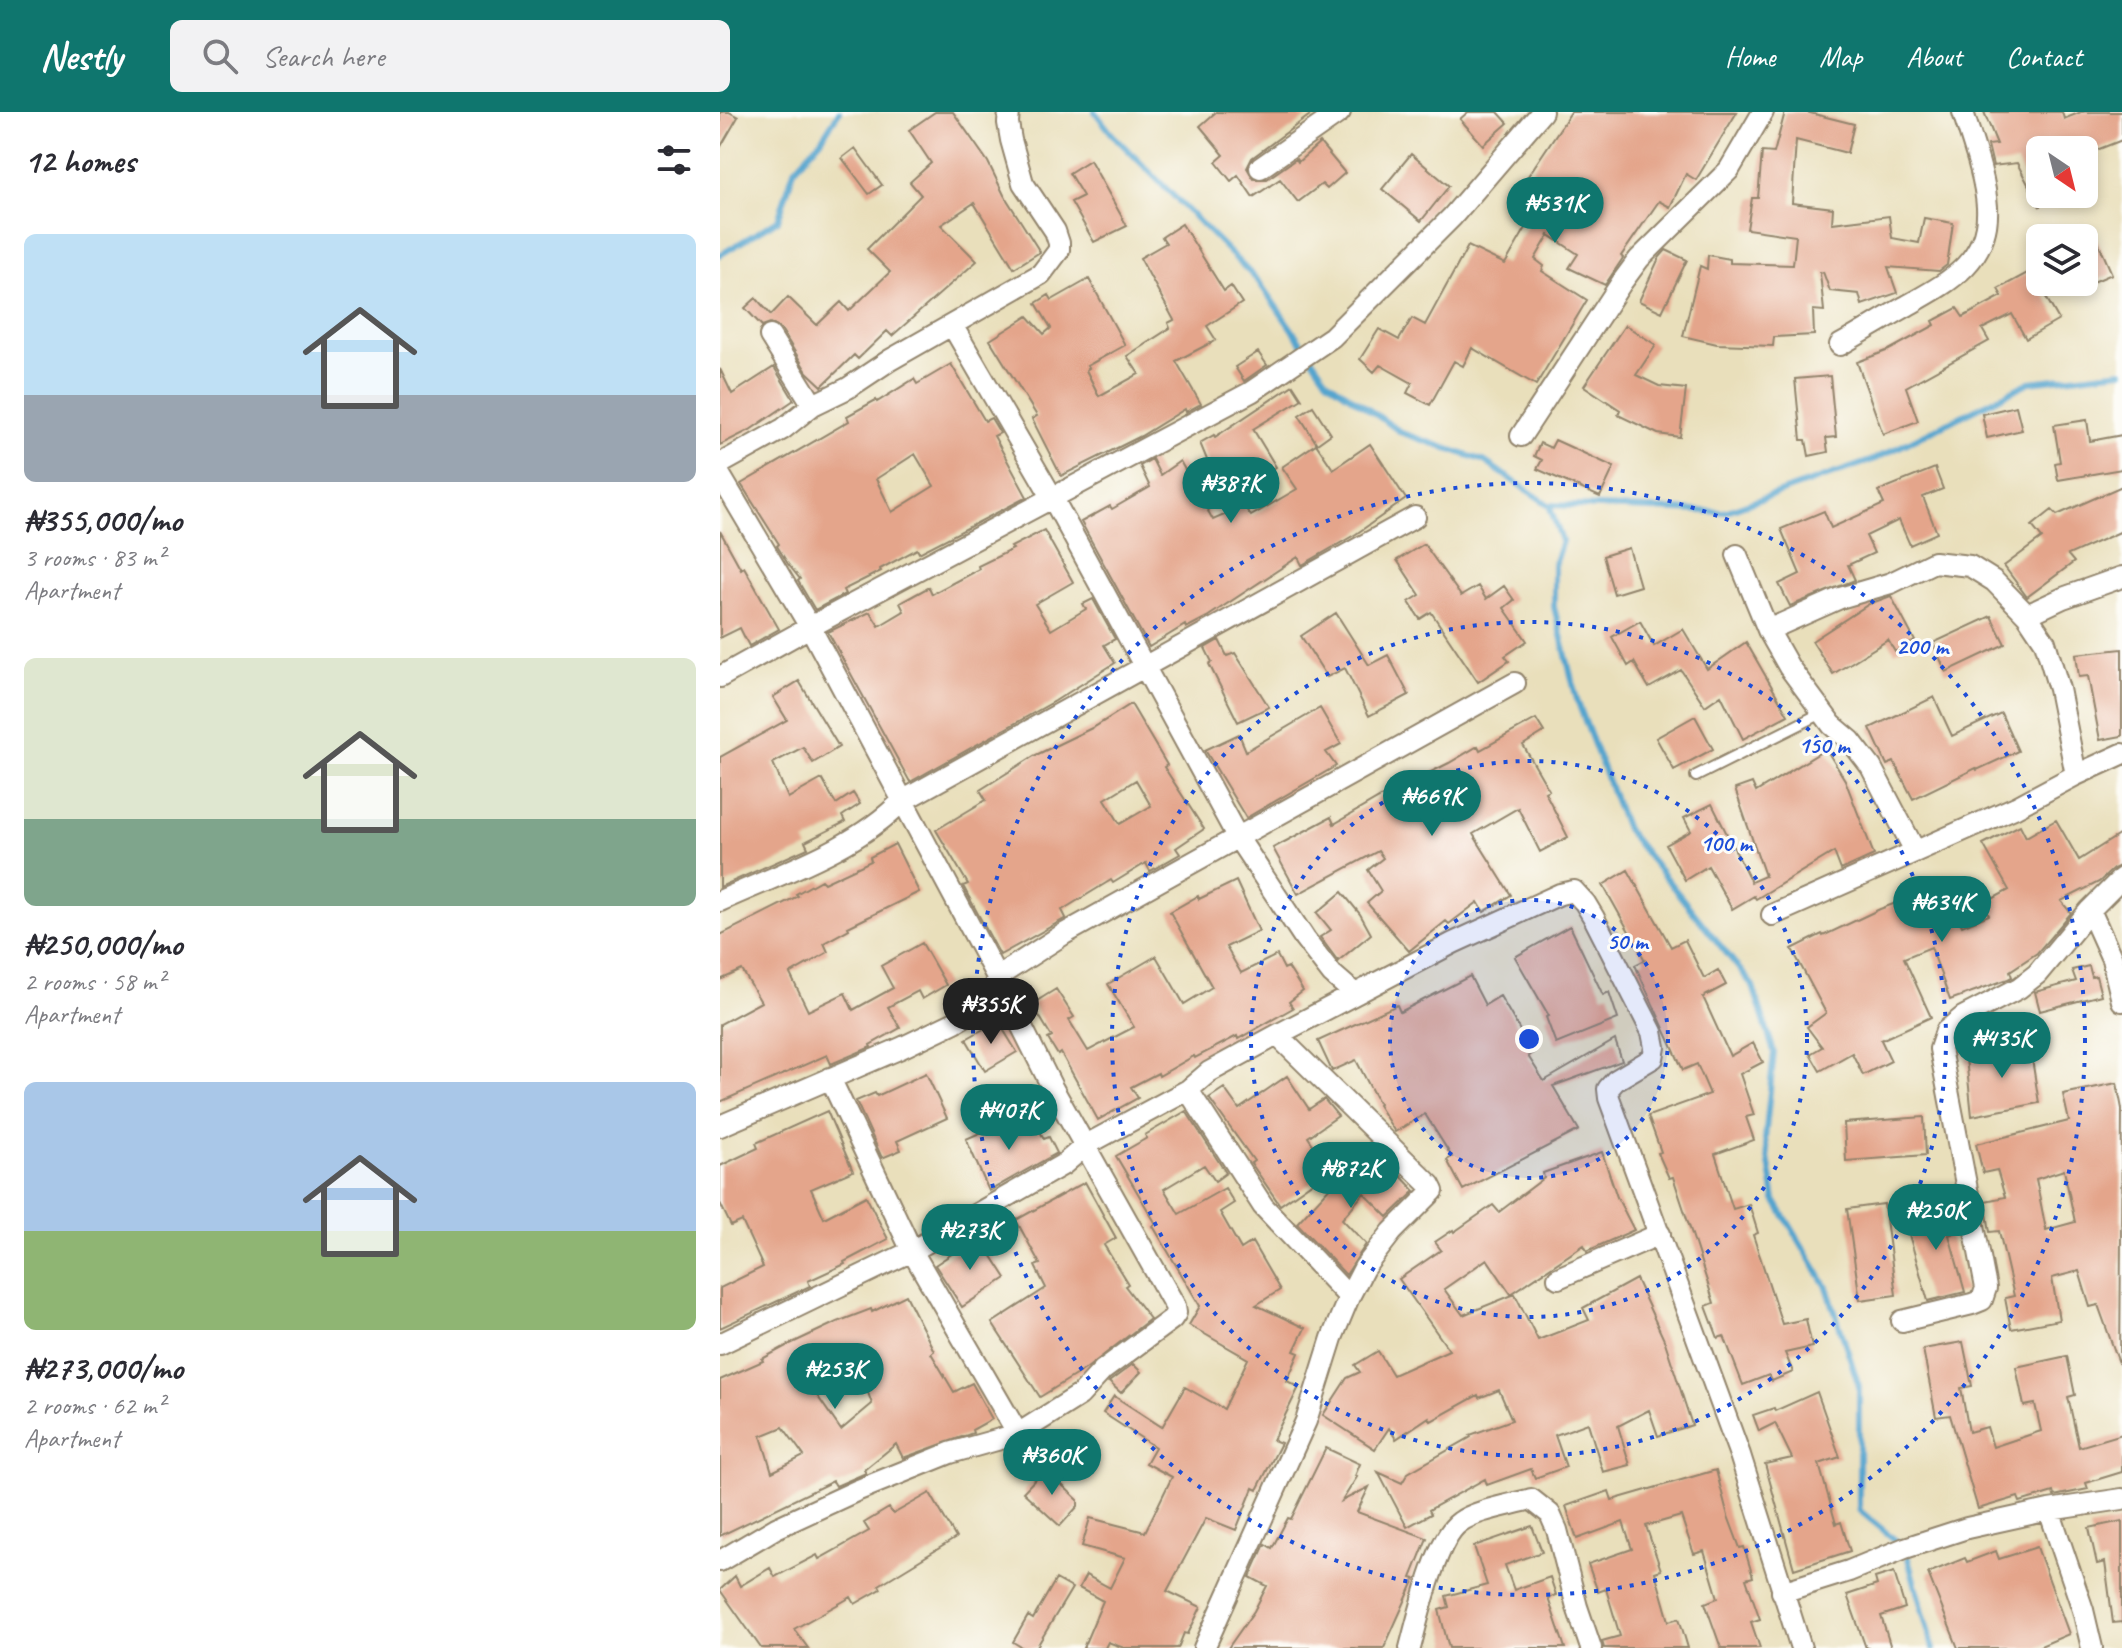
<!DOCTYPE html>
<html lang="en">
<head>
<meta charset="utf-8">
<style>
	body { margin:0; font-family:Caveat,sans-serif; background:#f2f2f3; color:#2b2b33; height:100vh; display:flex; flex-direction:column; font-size:30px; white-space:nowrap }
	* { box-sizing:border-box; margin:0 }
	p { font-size:26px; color:#7c7c81 }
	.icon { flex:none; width:44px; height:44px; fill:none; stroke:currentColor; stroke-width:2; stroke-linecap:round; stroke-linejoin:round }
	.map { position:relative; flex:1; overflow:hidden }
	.side { display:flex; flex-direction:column; background:#fff; width:720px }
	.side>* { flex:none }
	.needle { width:52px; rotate:145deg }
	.controls { position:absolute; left:1306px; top:24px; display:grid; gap:16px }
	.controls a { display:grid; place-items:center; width:72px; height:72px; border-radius:12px; background:#fff; box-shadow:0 4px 12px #0003; font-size:40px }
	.price { position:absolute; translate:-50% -68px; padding:0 18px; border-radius:28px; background:#0f766e; color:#fff; font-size:26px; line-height:52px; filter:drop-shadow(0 2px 4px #0008) }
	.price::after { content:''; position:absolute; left:50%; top:48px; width:24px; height:18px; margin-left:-12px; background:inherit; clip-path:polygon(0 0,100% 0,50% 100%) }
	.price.selected { background:#222; color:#fff }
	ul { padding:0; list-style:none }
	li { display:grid; align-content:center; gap:16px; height:424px; padding:0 24px }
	li span { display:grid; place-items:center; height:248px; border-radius:12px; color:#555 }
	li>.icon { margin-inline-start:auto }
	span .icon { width:144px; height:144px; fill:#fffc; stroke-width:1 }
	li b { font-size:34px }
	h2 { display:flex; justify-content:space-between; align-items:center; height:96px; padding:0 24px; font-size:34px }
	header { display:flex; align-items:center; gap:48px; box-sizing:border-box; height:112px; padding:0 40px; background:#0f766e; color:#fff }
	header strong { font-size:38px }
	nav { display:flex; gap:44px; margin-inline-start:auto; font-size:28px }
	.search { width:560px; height:72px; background:#f2f2f3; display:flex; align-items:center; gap:20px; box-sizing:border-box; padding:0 28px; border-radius:12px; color:#7c7c81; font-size:30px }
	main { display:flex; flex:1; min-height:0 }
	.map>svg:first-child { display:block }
</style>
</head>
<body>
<header>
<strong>Nestly</strong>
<div class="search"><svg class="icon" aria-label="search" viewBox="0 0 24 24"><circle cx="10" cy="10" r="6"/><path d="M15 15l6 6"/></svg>Search here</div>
<nav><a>Home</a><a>Map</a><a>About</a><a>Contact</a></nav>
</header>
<main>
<section class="side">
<h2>12 homes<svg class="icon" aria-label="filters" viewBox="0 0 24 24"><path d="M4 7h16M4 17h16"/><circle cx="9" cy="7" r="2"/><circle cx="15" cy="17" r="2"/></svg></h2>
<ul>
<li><span style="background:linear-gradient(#bfe0f5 65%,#9aa5b1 0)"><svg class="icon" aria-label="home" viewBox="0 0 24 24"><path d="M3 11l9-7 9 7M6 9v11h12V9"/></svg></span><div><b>₦355,000/mo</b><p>3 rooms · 83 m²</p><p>Apartment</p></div></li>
<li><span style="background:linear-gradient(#dfe7d0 65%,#7fa58c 0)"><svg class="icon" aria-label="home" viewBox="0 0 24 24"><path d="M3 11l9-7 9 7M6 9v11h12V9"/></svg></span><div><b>₦250,000/mo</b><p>2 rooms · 58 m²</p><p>Apartment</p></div></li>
<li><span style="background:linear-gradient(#a9c7e8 60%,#8fb573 0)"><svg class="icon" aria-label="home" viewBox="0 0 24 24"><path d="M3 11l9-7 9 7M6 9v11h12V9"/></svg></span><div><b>₦273,000/mo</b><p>2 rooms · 62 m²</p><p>Apartment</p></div></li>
</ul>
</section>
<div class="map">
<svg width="1402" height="1536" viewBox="0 0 1402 1536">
	<rect width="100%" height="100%" fill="#fdfcf7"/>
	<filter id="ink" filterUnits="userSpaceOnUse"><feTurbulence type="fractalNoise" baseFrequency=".0125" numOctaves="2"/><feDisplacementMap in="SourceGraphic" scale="16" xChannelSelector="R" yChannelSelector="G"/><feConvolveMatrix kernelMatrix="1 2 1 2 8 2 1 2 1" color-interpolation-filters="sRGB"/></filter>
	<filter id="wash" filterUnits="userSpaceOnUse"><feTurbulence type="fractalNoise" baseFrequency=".006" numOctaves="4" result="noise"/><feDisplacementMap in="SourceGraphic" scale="32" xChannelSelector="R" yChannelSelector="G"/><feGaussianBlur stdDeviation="1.8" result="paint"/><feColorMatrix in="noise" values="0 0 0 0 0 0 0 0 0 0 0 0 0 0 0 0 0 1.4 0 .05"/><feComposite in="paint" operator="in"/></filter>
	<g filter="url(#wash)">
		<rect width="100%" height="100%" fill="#e9dfbb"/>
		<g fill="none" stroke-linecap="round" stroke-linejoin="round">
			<path stroke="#54a4ce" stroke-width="6" d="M375 0 392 22 539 170 607 268 682 321 764 349 829 393 842 429 834 453V495L857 588 906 717 1033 874 1054 940 1045 1027 1055 1088 1107 1175 1139 1274V1398L1185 1436 1213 1536
				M0 143 58 108 74 58 101 28 119 0
				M830 393 1004 400 1153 348 1310 270 1402 259"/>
		</g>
		<g id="blocks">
			<path fill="#e4a58b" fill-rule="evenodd" d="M0 0H9L18 5 0 36Z
				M215 0H233L268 50 284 83 320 140 294 156 254 91 221 113 257 149 172 224 167 219 138 247 134 243 102 274 87 260 61 217 50 211 42 214 25 196 36 186 51 203 68 185 97 213 121 190 129 199 170 160 147 137 201 83 190 70 211 51 189 18Z
				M496 0H594L532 46 527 56 534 67H547L576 47 578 50 600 31 625 61 607 77 602 72 578 90 560 67 533 85 518 63 511 69 496 50 504 43 480 14Z
				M748 0H778L788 11 763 33 740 7Z
				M851 0H1017L976 68 966 62 950 95 939 89 901 144 903 146 885 173 849 156 858 142 829 123 815 147 824 154 822 159 867 188 816 273 752 236 743 254 734 249 710 293 687 281 692 271 660 253 654 260 640 247 659 217 679 228 692 206 705 213 748 134 785 152 828 78 808 64Z
				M1065 0H1086L1134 12 1127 41 1076 28 1072 91 1113 96 1112 111 1169 104 1172 126 1199 131 1204 106 1233 111 1227 153 1219 159 1168 155 1177 181 1142 193 1139 182 1110 179 1103 160 1100 161 1104 199 1093 198 1094 223 1054 225 1053 234 997 232 963 224 980 154 987 157 988 143 1010 147V151L1073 153 1076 124 1027 117 1032 86H1038L1042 40 1054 41Z
				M1264 0H1342L1344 7 1361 0H1402V28L1364 43V38H1320V95L1297 51 1273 54 1268 33 1277 32Z
				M135 36 162 73 149 82 122 46Z
				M691 42 729 74 701 109 662 77Z
				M370 48 407 114 374 130 351 90 363 84 349 61Z
				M462 112 504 179 511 174 522 191 487 214 496 228 456 249 481 292 466 300 465 297 421 324 341 364 312 307 317 304 270 228 308 204 324 222 331 216 316 191 329 183 332 188 369 167 405 233 367 254 369 256 366 258 379 284 419 262 407 244 450 216 448 211 454 208 420 146 446 131 442 125Z
				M1375 123 1392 162 1364 174V129Z
				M946 138 967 148 942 200 919 189 939 146Z
				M1311 159 1339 208 1306 227 1292 202 1262 217 1269 229 1186 275 1198 309 1163 322 1137 250 1169 238 1215 213 1213 209 1237 196 1243 205 1282 184 1278 177Z
				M905 213 936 233 916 263 939 274 966 277 960 325 938 322 898 303 900 298 864 274Z
				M538 240 547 253 524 269 515 255Z
				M231 252 265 309 271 306 280 321 274 324 307 385 199 441 197 437 160 457 161 459 123 478 125 482 95 498 78 469 80 467 68 452 57 434 59 432 21 372 129 309 127 304 156 288 157 290 194 267 197 272ZM195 342 214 374 172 400 156 367Z
				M54 255 74 288 30 318 0 333V257L12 282Z
				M1110 264 1116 325 1106 326 1108 340 1089 344 1086 328H1081L1075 267Z
				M573 273 582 287 533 317 556 355 514 381 531 404 577 377 562 355 596 332 613 357 650 332 686 387 636 422 582 453 578 445 487 505 466 516 465 513 429 535 361 410 390 394 392 397 430 375 420 354 432 347 440 363 460 349 493 408 509 401 480 331 494 323 495 325Z
				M593 294 611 322 597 332 579 303Z
				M1296 294 1302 318 1267 326 1262 302Z
				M1367 308 1370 329 1402 323V357L1338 368 1335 351 1340 350 1334 313Z
				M835 328 894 355 880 385 817 357 822 348 814 344 820 331 831 336Z
				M1215 356 1223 377 1203 385 1217 421 1190 433 1179 408 1146 424 1154 441 1128 453 1135 468 1070 494 1059 472 1080 462 1061 417 1104 399 1111 416 1164 392 1158 379Z
				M1402 374V419L1348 443 1354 450 1307 485 1284 454 1322 426 1312 414 1332 398 1337 403Z
				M324 418 353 470 315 492 331 518 366 497 363 492 373 487 395 527 384 533 395 551 335 589 190 670 108 520 150 500 159 514 184 499 180 491 209 475 212 482 259 457 258 454 293 437 291 435Z
				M0 419 21 457 24 455 59 517 29 534 20 516 0 526Z
				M704 432 741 484 758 474 766 487 784 474 794 488 784 496 807 529 785 544 789 549 758 570 711 500 700 507 689 490 700 483 677 448Z
				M909 436 920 474 894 482 883 444Z
				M1171 484 1195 529 1175 540 1168 528 1113 562 1092 529 1149 492Z
				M616 501 649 553 668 543 689 583 649 604 625 556 607 565 581 524Z
				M1271 504 1285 532 1226 560 1213 531Z
				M920 509 934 534 963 517 987 557 1026 530 1068 603 1023 627 1001 583 985 594 961 558 929 576 914 550 908 554 892 525Z
				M499 528 507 544 515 541 549 595 518 610 489 552 492 550 485 536Z
				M1402 537V624L1380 628 1368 564 1359 565 1356 542Z
				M79 569 119 635 93 651 83 635 53 651 68 686 102 667 116 692 133 681 140 692 122 704 125 710 85 730 88 736 0 775V645L67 608 53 585Z
				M1214 585 1232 624 1281 601 1298 639 1257 658 1256 656 1193 687 1174 650 1167 653 1150 616Z
				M411 592 447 653 444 655 484 717 456 736 460 742 430 759 426 751 393 771 391 768 342 798 346 806 280 843 243 774 248 772 216 718 266 688 260 678 314 644 376 614ZM416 668 431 694 400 712 385 687Z
				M600 596 621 632 606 640 616 654 526 706 485 638 519 622 526 639Z
				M975 604 993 637 954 658 936 626Z
				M816 607 824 620 803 633 829 678 825 680 848 725 820 740 798 696 753 722 791 783 764 800 758 790 729 812 726 809 689 839 647 791 661 779 648 758 663 746 658 739 578 782 553 736 611 705 614 712 690 668 691 670 729 651 758 634 760 638Z
				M1106 637 1125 668 1154 743 1121 758 1114 740 1036 787 1034 784 1012 797 988 754 965 768 946 733 971 719 964 706 992 692 1031 770 1045 764 1015 677 1032 671 1036 680Z
				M1336 708 1359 748 1402 721V753L1393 757 1379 770 1341 789 1351 801 1317 841 1290 859 1292 865 1288 867 1230 888 1211 835 1184 846 1211 905 1161 928 1171 949 1143 963 1132 941 1100 959 1090 942 1102 935 1087 915 1106 901 1072 837 1102 822 1103 824 1160 797 1195 784 1194 781 1222 769 1242 814 1269 803 1263 792 1289 778 1263 732 1300 713 1306 725Z
				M175 732 199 780 128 815 129 817 104 831 108 840 70 862 88 899 125 881 133 898 173 876 161 854 202 831 226 873 202 887 198 879 168 895 180 916 150 933 151 935 111 952 107 943 0 990V912L41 890 22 858 0 868V823L78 784 76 782 101 768 104 771 151 749 150 745Z
				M908 758 951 835 965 828 984 866 998 858 1006 873 983 885 1010 944 1033 931 1043 950 1020 962 1034 1003 1026 1005 1034 1028 995 1042 1013 1097 1029 1092 1038 1121 1033 1123 1062 1212 1086 1207 1092 1235 1065 1241 1073 1260 1052 1269 1049 1263 1023 1273 1004 1224 998 1226 986 1194 994 1191 967 1107 953 1065 949 1066 938 1041 941 1040 928 1004 990 982 977 952 963 958 915 853 925 848 883 773Z
				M516 769 539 819 506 835 521 861 557 843 564 857 568 855 583 879 569 890 573 896 518 927 517 924 475 946 474 944 439 964 438 961 411 975 418 986 378 1008 341 941 338 943 328 927 332 925 312 892 336 877 354 905 349 908 368 939 414 915 388 872 436 844 464 892 492 875 450 800 478 784 479 787Z
				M622 780 640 802 651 822 618 849 600 825 611 818 597 801Z
				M850 814 883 883 889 880 898 907 836 932 826 905 829 904 795 845Z
				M1369 854 1372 865 1376 864 1381 883 1320 899 1315 880 1356 869 1352 858Z
				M750 864 765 893 780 884 813 941 808 944 824 969 895 928 902 949 833 974 859 1018 743 1078 727 1048 732 1045 705 1002 675 1020 658 993 659 992 636 948 612 959 598 929 677 893 680 900Z
				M278 909 297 940 265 959 246 927Z
				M1309 928 1319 991 1252 1004 1246 946 1282 940 1281 934Z
				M206 961 227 1006 177 1029 181 1038 162 1046 136 989 155 981 157 984Z
				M567 964 589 997 604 987 618 1004 588 1025 610 1058 560 1093 531 1051 534 1049 489 986 504 976 519 997Z
				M1397 971 1402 997 1400 1254 1378 1193 1370 1195 1359 1159 1332 1166 1339 1208 1291 1217 1285 1186 1294 1184 1279 1119 1270 1120 1265 1089 1285 1085 1277 1058 1263 1061 1256 1032 1349 1009 1343 982ZM1344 1058 1355 1110 1326 1118 1316 1067Z
				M107 999 133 1059 91 1077 104 1106 146 1084 168 1127 124 1150 125 1152 88 1169 90 1174 0 1216V1176L43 1155 22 1109 11 1114 0 1091V1054L38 1036 36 1031Z
				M466 999 506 1061 495 1069 484 1053 444 1077 459 1102 505 1076 514 1091 500 1100 521 1137 532 1130 560 1178 536 1193 585 1216 574 1239 579 1241 567 1269 579 1275 553 1328 561 1331 537 1378 533 1376 516 1418 486 1406 447 1479 481 1495 468 1522 464 1521 458 1536H404L388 1530 385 1536H363L383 1489 359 1476 366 1463 390 1476 405 1446 362 1434 370 1406 425 1420 452 1365 426 1351 435 1335 383 1301 394 1284 442 1315 465 1275 504 1297 528 1247 469 1213 480 1194 433 1114 436 1112 396 1044 427 1026 425 1023Z
				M1204 1005 1206 1043 1126 1049 1124 1011Z
				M313 1006 324 1027 329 1025 337 1041 269 1079 246 1027 278 1013 282 1022Z
				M882 1040 897 1085 914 1118 867 1139 864 1133 791 1182 767 1147 724 1177 743 1203 795 1182 818 1228 869 1208 863 1196 916 1167 945 1230 972 1313 938 1324 929 1298 898 1314 910 1353 883 1360 868 1311 835 1323 846 1355 815 1366 811 1357 767 1373 765 1367 709 1398 711 1402 687 1415 658 1360 682 1371 688 1361 751 1325 750 1323 792 1308 779 1278 759 1286 758 1283 711 1309 709 1305 676 1327 669 1316 655 1337 603 1303 627 1266 640 1260 635 1253 658 1239 673 1263 729 1238 679 1167 721 1138 715 1130 733 1118 734 1120 773 1093 779 1100 824 1066 823 1061Z
				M638 1045 666 1068 676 1059 695 1079 668 1105 644 1081 622 1107 646 1132 626 1163 577 1111Z
				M365 1070 396 1126 384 1133 408 1172 405 1174 430 1207 367 1256 320 1285 272 1211 326 1176 315 1154 320 1152 296 1108Z
				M1164 1092 1176 1183 1140 1188 1127 1097Z
				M1232 1095 1241 1119 1229 1123 1245 1180 1208 1189 1184 1105Z
				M259 1124 286 1166 242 1195 215 1153Z
				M186 1183 214 1239 211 1241 234 1280 252 1271 272 1307 252 1318 253 1321 183 1346 176 1332 144 1358 146 1361 116 1374 113 1369 0 1424V1268L43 1249 42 1247 68 1233 117 1210 151 1197 152 1200ZM134 1252 137 1260 140 1258 152 1292 121 1318 89 1272ZM63 1315 84 1344 52 1360 41 1324Z
				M1243 1230 1252 1274 1241 1276 1249 1320 1267 1315 1273 1335 1321 1319 1315 1292 1304 1294 1296 1255 1347 1244 1355 1283 1348 1285 1359 1335 1402 1322V1360L1366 1371 1368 1377 1334 1384 1333 1380 1300 1390 1298 1385 1258 1397 1230 1303 1216 1305 1203 1237Z
				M413 1252 421 1260 401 1281 389 1270Z
				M1097 1280 1120 1345 1099 1352 1116 1412 1121 1410 1130 1439 1074 1457 1045 1352 1072 1346 1055 1311 1039 1319 1033 1303 1054 1296 1055 1299Z
				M606 1336 640 1352 635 1364 637 1365 622 1389 649 1375 637 1400 707 1426 691 1466 695 1467 664 1536H508L534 1499 547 1474 530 1465 545 1432 552 1436 568 1406 571 1407Z
				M325 1357 358 1388V1394L340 1414 303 1380Z
				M996 1358 1008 1404 1020 1436 1024 1435 1033 1465 1026 1467 1040 1507 1031 1510 1040 1536H1001L985 1491 998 1486 984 1439 974 1442 961 1404 926 1414 941 1458 935 1460 949 1509 959 1506 968 1536H884L882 1529 900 1524 886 1477 878 1480 868 1452 912 1437 903 1410 857 1427 846 1394 889 1379 892 1388Z
				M210 1381 236 1426 159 1473 161 1477 135 1492 131 1485 74 1517 88 1536H41L0 1478 15 1464 20 1474 50 1456 55 1465 97 1443 99 1447 149 1419 144 1411 169 1396 173 1402Z
				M1402 1409V1510L1393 1511 1385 1450 1377 1452 1369 1416Z
				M812 1414 822 1440 785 1453 794 1478 830 1465 836 1483 828 1486 845 1536H729L719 1498 729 1495 726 1484 767 1473 754 1434Z
				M1317 1435 1349 1522 1316 1536H1238L1208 1461 1245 1446 1247 1450 1276 1439 1279 1447Z
				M1174 1460 1185 1496 1161 1504 1171 1536H1146L1127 1483 1157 1473 1155 1466Z
				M336 1467 352 1476 316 1536H303L293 1530 308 1504 313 1507Z"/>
		</g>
	</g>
	<g filter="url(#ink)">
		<use href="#blocks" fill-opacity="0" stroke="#92846c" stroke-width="2"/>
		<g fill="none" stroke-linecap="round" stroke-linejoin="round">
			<g stroke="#92846c" stroke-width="14">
				<path id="service" d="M976 664 1102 601"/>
			</g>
			<g stroke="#92846c" stroke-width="24">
				<path id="minor" d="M540 56 620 0
					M232 213 332 385 518 726 585 827 612 862 635 882
					M50 224 93 293
					M1120 233C1141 221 1162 208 1183 196 1225 172 1270 151 1267 95 1265 63 1252 30 1243 0
					M801 324 902 170 919 147 1009 58 1043 0
					M0 352 63 317 93 293 128 276 170 248 321 162 339 138V131L335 119 303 71 291 28 288 11 289 0
					M0 363 90 515 277 865 333 977 455 1194 456 1201 452 1207 383 1258 360 1283 298 1322 230 1341 136 1379 56 1416 0 1449
					M1017 443 1048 518 1069 555 1112 613 1131 629 1151 655 1195 739
					M1307 503 1343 486 1402 465
					M1048 518 1120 486 1171 471 1214 450 1250 454 1274 469 1307 503 1325 530 1339 577 1356 663
					M0 565 90 515 531 280 612 225 732 105 822 0
					M0 789C61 761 134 738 182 689L695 405
					M1370 798 1392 847 1402 889
					M1052 803 1296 695 1356 663 1402 642
					M110 966 192 1139 298 1322
					M468 978 543 1094 629 1185
					M0 1014 181 936 235 910 260 895 274 876 277 865 344 822 795 571
					M838 1166 940 1122
					M1182 1209 1252 1192 1262 1188 1266 1176 1220 937 1226 919 1243 905 1299 876 1317 862 1370 798 1402 766
					M0 1232 192 1139 344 1052 366 1033 468 978 489 960 557 923 733 831 840 782 854 779 865 791 874 806 932 920 935 935 933 946 896 968 888 977 889 986 1020 1343 1081 1536
					M1329 1398 1363 1498 1372 1536
					M1062 1480 1129 1459 1185 1436 1247 1416 1329 1398 1402 1387
					M484 1536 586 1309 612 1226 629 1185 644 1156 672 1120 713 1079 710 1073 557 923
					M690 1536C698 1506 716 1426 740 1410 756 1398 791 1393 811 1387L830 1402 837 1418 857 1495 871 1536"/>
			</g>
			<use href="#service" stroke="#fff" stroke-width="10"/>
			<use href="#minor" stroke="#fff" stroke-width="20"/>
		</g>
	</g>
	<circle cx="809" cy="927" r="139" fill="#1d4ed8" fill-opacity=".12"/>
	<g fill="none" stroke="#1d4ed8" stroke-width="4" stroke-dasharray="4 8">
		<circle cx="809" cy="927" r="139"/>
		<circle cx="809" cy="927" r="278"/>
		<circle cx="809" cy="927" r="417"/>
		<circle cx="809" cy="927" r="556"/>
	</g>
	<circle cx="809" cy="927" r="12" fill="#1d4ed8" stroke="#fdfcf7" stroke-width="4"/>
	<g font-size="24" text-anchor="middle" font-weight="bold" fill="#1d4ed8" stroke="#fdfcf7" stroke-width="6" stroke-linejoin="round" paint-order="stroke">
		<text x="1202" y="542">200 m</text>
		<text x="1104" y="641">150 m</text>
		<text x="1006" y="739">100 m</text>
		<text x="907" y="837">50 m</text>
	</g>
</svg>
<div class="controls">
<a><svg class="needle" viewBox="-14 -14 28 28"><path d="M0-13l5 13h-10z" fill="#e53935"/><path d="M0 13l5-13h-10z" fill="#7c7c81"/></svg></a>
<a><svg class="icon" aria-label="layers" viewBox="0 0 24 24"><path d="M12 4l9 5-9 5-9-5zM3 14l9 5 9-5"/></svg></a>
</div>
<b class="price" style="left:835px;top:133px">₦531K</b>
<b class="price" style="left:511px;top:413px">₦387K</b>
<b class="price" style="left:712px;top:726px">₦669K</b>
<b class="price" style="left:1222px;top:832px">₦634K</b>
<b class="price selected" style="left:271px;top:934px">₦355K</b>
<b class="price" style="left:1282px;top:968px">₦435K</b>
<b class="price" style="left:289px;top:1040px">₦407K</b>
<b class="price" style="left:631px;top:1098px">₦872K</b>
<b class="price" style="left:1216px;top:1140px">₦250K</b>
<b class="price" style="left:250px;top:1160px">₦273K</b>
<b class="price" style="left:115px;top:1299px">₦253K</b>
<b class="price" style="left:332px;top:1385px">₦360K</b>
</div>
</main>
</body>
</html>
